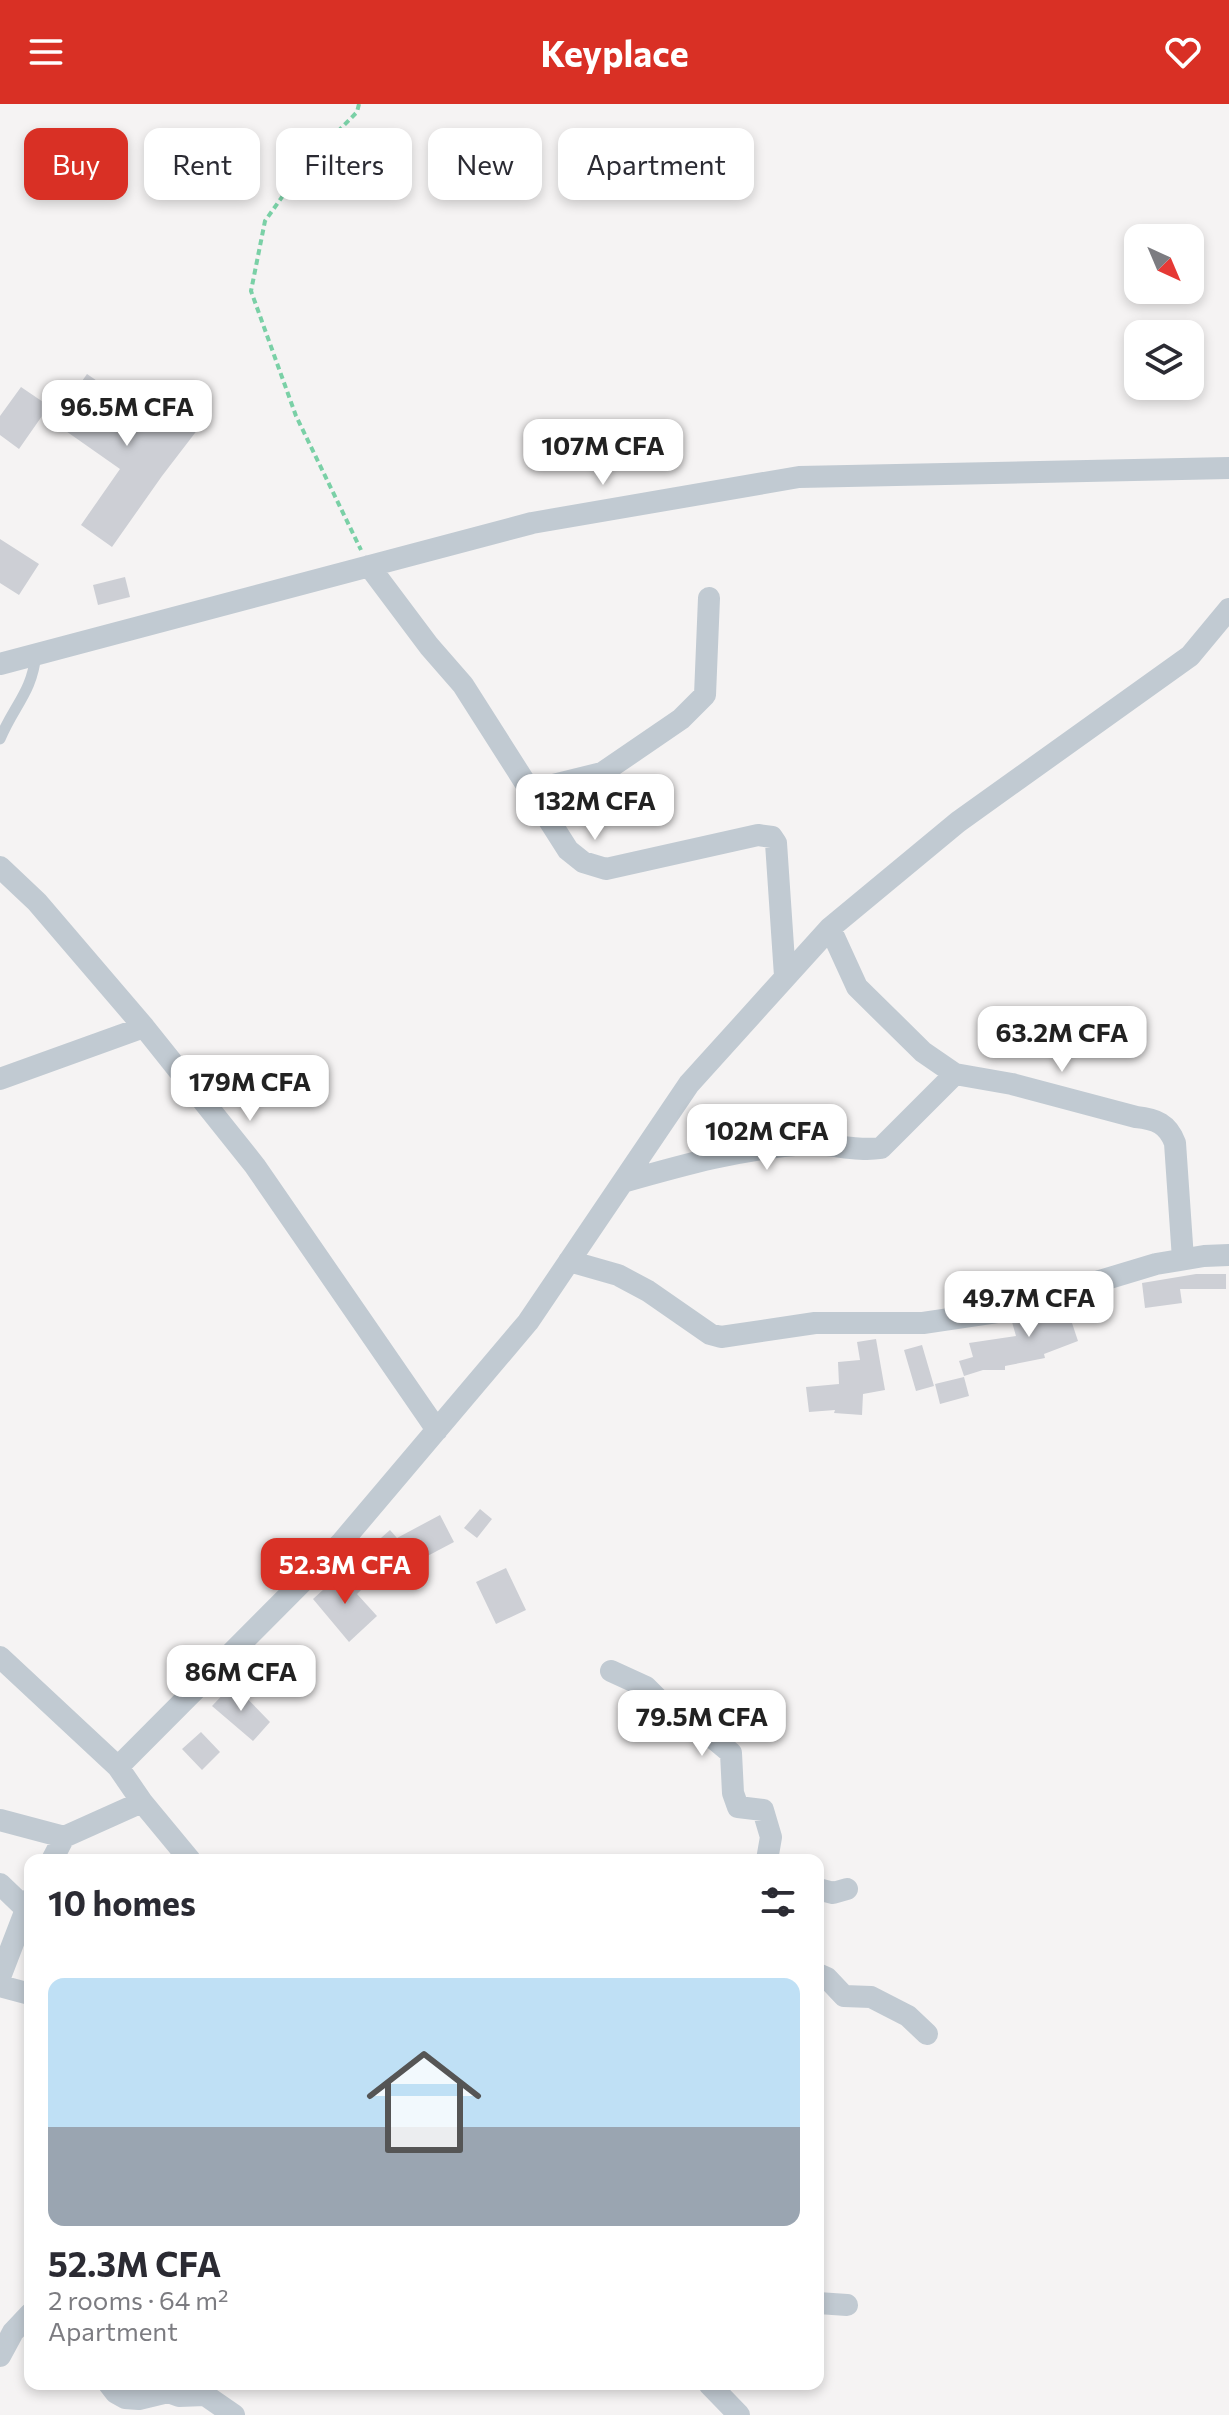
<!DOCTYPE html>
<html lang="en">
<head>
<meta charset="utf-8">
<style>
	body { margin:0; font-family:Commissioner,sans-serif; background:#f7f7f7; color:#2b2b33; height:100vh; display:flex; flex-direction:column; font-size:30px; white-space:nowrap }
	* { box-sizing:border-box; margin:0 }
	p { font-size:26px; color:#7c7c81 }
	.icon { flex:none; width:44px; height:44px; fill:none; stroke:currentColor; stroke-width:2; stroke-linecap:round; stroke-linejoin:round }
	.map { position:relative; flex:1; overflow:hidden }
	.side { position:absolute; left:24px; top:1750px; width:800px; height:536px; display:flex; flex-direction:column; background:#fff; border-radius:16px; box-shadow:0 4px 12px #0003 }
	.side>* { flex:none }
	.hud { position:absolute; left:24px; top:24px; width:800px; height:72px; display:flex; gap:16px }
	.needle { width:52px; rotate:136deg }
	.tools { position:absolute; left:1124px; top:120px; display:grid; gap:16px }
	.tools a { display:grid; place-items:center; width:80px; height:80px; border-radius:16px; background:#fff; box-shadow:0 4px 12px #0003; font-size:40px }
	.price { position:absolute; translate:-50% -68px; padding:0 18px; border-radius:16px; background:#fff; color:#222; font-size:26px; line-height:52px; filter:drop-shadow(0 2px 4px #0008) }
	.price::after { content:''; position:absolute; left:50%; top:48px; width:24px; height:18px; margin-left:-12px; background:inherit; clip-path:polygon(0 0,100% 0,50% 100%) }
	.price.active { background:#d93025; color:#fff }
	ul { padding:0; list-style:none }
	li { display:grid; align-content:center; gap:16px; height:424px; padding:0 24px }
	li span { display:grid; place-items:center; height:248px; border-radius:16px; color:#555 }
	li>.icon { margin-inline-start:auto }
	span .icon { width:144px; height:144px; fill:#fffc; stroke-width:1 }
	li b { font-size:34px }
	h2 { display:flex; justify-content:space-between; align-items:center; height:96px; padding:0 24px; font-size:34px }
	.tag { padding:0 28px; border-radius:16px; background:#fff; box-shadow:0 4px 12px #0003; font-size:28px; line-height:72px }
	.tag.active { background:#d93025; color:#fff }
	header { display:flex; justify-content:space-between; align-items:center; height:104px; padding:0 24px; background:#d93025; color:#fff; font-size:36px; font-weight:700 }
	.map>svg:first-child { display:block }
</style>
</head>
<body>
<header><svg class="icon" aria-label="menu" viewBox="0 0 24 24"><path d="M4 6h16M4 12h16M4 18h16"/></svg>Keyplace<svg class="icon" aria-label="heart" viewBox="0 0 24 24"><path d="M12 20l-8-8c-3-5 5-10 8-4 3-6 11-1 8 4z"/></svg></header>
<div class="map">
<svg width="1229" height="2311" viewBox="0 0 1229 2311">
	<rect width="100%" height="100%" fill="#f5f3f3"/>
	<path fill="#cdcfd5" d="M87 270 154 316 176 288 208 312 162 372 112 443 81 421 120 365 53 318Z
		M21 283 49 302 19 345 0 331V312Z
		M0 435 39 460 19 491 0 479Z
		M125 473 130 493 98 501 93 481Z
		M1196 1170H1226V1185H1180L1182 1199 1145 1204 1142 1179Z
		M1091 1194 1096 1212 1072 1219 1078 1237 1044 1250 1045 1254 1005 1262V1266H983L964 1272 959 1257 973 1253 969 1239 1016 1232 1012 1218Z
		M876 1235 885 1286 863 1290 862 1311 834 1309 835 1306 809 1308 806 1283 839 1280 838 1258 860 1256 857 1238Z
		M922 1241 934 1282 916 1287 904 1246Z
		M964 1273 969 1292 940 1300 935 1280Z
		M480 1405 492 1415 477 1434 464 1424Z
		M440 1411 454 1438 418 1457 421 1461 397 1480 379 1456 383 1454 373 1441 390 1426 397 1434Z
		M506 1464 526 1506 496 1520 476 1478Z
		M345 1466 362 1485 357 1490 377 1512 349 1538 313 1495Z
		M233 1580 270 1618 253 1637 212 1602Z
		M201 1628 220 1648 202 1666 182 1645Z"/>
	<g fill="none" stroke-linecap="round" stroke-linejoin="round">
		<path stroke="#7ad0a6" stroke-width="4" stroke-dasharray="6 4" stroke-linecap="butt" d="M359 0 357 8 304 62 265 117 251 187 296 312 361 446"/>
		<path stroke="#c1cad2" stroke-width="11" d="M0 635C14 601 32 589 36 550"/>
		<path stroke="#c1cad2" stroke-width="22" d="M369 462 429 542 463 581 568 746 583 758 606 765 758 731 772 733 776 739 785 872
			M0 560 532 419 799 373 1229 364
			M529 687 602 669 681 615 705 591 709 494
			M0 763 37 798 144 923 255 1062 437 1326
			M830 824 857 883 923 948 955 970 1012 980 1136 1013C1156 1015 1168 1020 1175 1039L1183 1155
			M0 975 144 923
			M623 1078C683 1061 743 1044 806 1040 831 1039 856 1048 881 1044L955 970
			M569 1157 618 1171 648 1187 710 1230 721 1233 815 1219H923L997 1208 1156 1160 1204 1152 1229 1151
			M0 1553 118 1663 142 1698
			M611 1567 646 1583 660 1597 670 1598 731 1649 733 1689 738 1703 763 1706 771 1733 767 1756
			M118 1663 341 1439 528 1218 689 980 830 824 958 718 1190 552 1229 505
			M0 1716 64 1733 142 1698 190 1756
			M52 1756 64 1733
			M0 1780 25 1804
			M818 1785 833 1789 847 1785
			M818 1870 827 1874 844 1892 871 1893 908 1912 927 1930
			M0 1873 30 1795
			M0 1882 30 1890
			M818 2199 847 2201
			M0 2252 13 2228 30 2210
			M109 2280 116 2289 125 2294 139 2295 168 2288 179 2292 205 2291 234 2311
			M709 2280 739 2311"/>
	</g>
</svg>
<div class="tools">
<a><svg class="needle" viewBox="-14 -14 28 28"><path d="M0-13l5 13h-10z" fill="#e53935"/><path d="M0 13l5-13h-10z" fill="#7c7c81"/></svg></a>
<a><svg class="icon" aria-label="layers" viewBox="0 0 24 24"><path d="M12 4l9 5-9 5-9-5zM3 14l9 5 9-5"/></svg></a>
</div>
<b class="price" style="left:127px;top:344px">96.5M CFA</b>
<b class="price" style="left:603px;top:383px">107M CFA</b>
<b class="price" style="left:595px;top:738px">132M CFA</b>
<b class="price" style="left:1062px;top:970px">63.2M CFA</b>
<b class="price" style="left:250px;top:1019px">179M CFA</b>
<b class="price" style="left:767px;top:1068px">102M CFA</b>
<b class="price" style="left:1029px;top:1235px">49.7M CFA</b>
<b class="price active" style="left:345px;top:1502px">52.3M CFA</b>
<b class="price" style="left:241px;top:1609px">86M CFA</b>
<b class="price" style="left:702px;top:1654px">79.5M CFA</b>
<div class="hud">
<a class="tag active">Buy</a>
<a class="tag">Rent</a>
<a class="tag">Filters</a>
<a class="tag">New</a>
<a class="tag">Apartment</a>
</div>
<section class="side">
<h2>10 homes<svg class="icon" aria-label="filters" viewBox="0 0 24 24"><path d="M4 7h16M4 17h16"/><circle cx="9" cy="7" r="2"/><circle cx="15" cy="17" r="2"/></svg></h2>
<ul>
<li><span style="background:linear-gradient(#bfe0f5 60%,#9aa5b1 0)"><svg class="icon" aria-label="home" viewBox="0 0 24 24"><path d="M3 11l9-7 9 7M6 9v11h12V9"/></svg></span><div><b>52.3M CFA</b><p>2 rooms · 64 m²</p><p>Apartment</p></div></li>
</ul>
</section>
</div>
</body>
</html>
